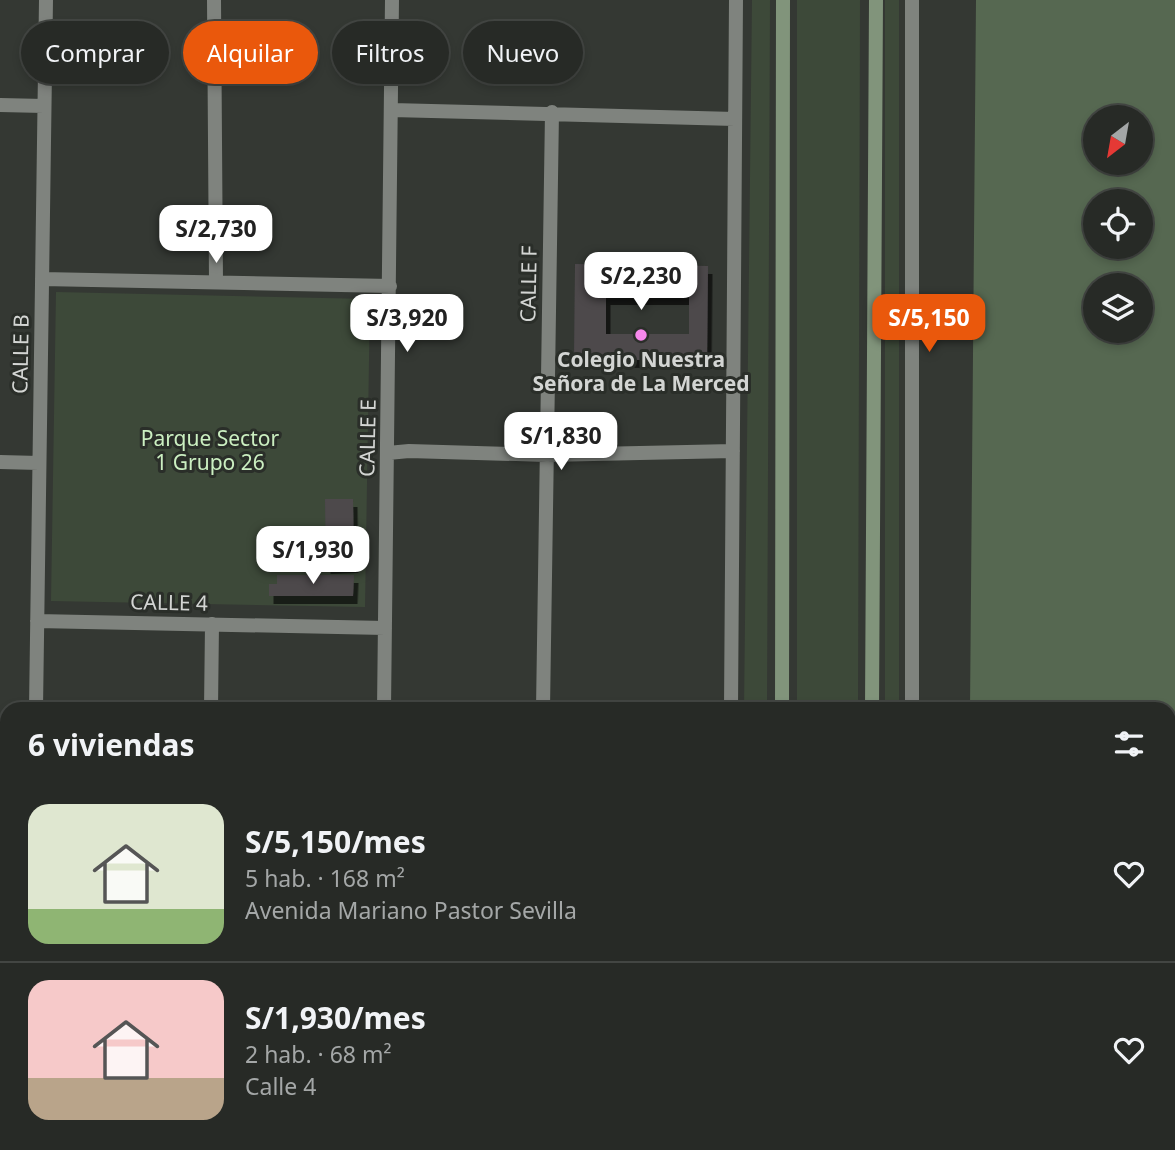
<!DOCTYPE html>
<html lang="es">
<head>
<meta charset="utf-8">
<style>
	body { margin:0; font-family:"Noto Sans",sans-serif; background:#333632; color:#f1f3f6; height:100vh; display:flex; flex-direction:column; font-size:26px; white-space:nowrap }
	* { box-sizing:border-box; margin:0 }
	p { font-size:23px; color:#a4a7a7 }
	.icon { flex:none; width:38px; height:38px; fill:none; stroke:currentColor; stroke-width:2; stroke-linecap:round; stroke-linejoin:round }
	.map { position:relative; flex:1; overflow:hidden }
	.details { position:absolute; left:0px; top:702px; width:1176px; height:450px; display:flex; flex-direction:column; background:#272a26; border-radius:21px 21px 0 0; box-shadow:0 4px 10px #0003,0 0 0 2px #434643 }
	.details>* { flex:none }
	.banner { position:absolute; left:21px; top:21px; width:700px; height:63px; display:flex; gap:14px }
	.needle { width:46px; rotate:211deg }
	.tools { position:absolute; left:1083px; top:105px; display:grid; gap:14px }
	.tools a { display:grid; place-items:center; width:70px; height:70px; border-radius:50%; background:#272a26; box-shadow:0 4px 10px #0003,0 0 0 2px #434643; font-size:35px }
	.price { position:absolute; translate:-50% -60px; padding:0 16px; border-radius:14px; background:#fff; color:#222; font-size:23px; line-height:46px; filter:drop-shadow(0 2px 4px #0008) }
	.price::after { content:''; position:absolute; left:50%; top:42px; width:21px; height:16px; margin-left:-10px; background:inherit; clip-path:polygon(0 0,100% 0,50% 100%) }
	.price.selected { background:#ea580c; color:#fff }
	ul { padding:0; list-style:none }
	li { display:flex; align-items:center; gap:21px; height:175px; padding:0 28px }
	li+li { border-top:2px solid #434643 }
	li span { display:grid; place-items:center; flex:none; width:196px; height:140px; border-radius:21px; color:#555 }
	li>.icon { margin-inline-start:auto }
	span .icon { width:84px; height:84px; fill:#fffc; stroke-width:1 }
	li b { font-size:30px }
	h2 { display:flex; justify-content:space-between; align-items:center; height:84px; padding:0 28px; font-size:30px }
	.tag { padding:0 24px; border-radius:32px; background:#272a26; box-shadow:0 4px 10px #0003,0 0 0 2px #434643; font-size:24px; line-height:63px }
	.tag.selected { background:#ea580c; color:#fff }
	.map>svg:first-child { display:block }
</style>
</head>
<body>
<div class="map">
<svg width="1175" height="1150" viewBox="0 0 1175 1150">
	<defs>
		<filter id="shadow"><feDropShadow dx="4.5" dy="8" stdDeviation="0" flood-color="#0009"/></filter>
	</defs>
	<rect width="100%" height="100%" fill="#343833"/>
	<path fill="#3d4939" d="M752 0H770L767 709H744Z
		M797 0H860L858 709H797Z
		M885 0H899V709H885Z
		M56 292 370 299 365 607 51 601Z
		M1169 1085 1175 1088V1150H962V1144H1169Z"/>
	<path fill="#566851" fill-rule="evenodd" d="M976 0H1175V1083L1169 1081V709H970ZM1096 117H1141V163H1096ZM1096 201H1141V247H1096ZM1096 285H1141V331H1096Z"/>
	<path fill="#4d484c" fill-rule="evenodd" filter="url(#shadow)" d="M575 264 708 266 707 361 574 359ZM606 297H689V334H606Z
		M325 499H353L354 565 326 566Z
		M277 575H354L353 596H269V584H277Z"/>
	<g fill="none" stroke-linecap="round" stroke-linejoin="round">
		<path stroke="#7f837e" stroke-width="14" d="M214 0 216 282
			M912 0V709
			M0 105 44 106
			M392 110 735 119
			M42 279 390 286
			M388 453 409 451 547 455 733 451
			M0 462 39 463
			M37 621 385 628
			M36 709 46 0
			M211 709 212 624
			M384 709 392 0
			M543 709 552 112
			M731 709 736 0
			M0 792H7
			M912 1144V1150
			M207 1150V1144
			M378 1150V1144
			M727 1150V1144"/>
		<path stroke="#7f837e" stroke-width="14" d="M0 964 7 965
			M0 991H7"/>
		<path stroke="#81947b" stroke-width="14" d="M782 709 783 0
			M872 709 876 0
			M778 1144V1150
			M871 1144V1150"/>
	</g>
	<circle fill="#f788ec" stroke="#2a2e29" stroke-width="2.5" cx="641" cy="335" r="7"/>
	<g text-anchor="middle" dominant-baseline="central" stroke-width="6" stroke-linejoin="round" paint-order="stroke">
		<g font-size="21" fill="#d3d5d3" stroke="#2a2e29">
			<text transform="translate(528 284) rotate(-89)">CALLE F</text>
			<text transform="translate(20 354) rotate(-89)">CALLE B</text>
			<text transform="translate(367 438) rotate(-89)">CALLE E</text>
			<text transform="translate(169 602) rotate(1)">CALLE 4</text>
		</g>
		<g font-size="21" font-weight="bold" fill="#d3d5d3" stroke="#2a2e29">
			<text x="641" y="359">Colegio Nuestra<tspan x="641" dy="24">Señora de La Merced</tspan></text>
		</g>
		<g font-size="21" fill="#cbefc1" stroke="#2a2e29">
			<text x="210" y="438">Parque Sector<tspan x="210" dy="24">1 Grupo 26</tspan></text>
		</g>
	</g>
</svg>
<div class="tools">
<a><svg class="needle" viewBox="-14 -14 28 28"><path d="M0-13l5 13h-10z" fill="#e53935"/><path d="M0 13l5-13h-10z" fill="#a4a7a7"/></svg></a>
<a><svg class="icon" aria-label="locate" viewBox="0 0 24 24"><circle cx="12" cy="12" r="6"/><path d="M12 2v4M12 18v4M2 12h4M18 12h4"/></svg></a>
<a><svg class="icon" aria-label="layers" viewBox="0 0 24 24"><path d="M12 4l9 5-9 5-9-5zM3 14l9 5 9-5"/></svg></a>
</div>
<b class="price" style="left:216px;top:265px">S/2,730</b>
<b class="price" style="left:641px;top:312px">S/2,230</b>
<b class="price" style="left:407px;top:354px">S/3,920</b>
<b class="price selected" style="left:929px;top:354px">S/5,150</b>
<b class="price" style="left:561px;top:472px">S/1,830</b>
<b class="price" style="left:313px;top:586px">S/1,930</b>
<div class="banner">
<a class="tag">Comprar</a>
<a class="tag selected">Alquilar</a>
<a class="tag">Filtros</a>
<a class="tag">Nuevo</a>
</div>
<section class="details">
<h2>6 viviendas<svg class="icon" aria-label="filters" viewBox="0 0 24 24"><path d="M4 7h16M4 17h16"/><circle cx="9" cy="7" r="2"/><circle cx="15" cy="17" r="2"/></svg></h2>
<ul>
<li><span style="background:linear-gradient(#dfe7d0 75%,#8fb573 0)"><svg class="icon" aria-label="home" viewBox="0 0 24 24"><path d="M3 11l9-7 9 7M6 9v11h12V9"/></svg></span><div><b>S/5,150/mes</b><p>5 hab. · 168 m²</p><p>Avenida Mariano Pastor Sevilla</p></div><svg class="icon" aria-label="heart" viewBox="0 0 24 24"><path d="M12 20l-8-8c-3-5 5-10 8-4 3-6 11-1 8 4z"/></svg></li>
<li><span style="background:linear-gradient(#f6c9c9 70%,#b9a48a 0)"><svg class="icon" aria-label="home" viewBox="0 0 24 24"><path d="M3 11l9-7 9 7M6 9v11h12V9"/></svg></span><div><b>S/1,930/mes</b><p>2 hab. · 68 m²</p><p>Calle 4</p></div><svg class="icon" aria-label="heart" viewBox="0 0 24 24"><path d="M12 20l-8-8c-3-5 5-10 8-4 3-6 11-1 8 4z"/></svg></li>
</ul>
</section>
</div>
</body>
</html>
